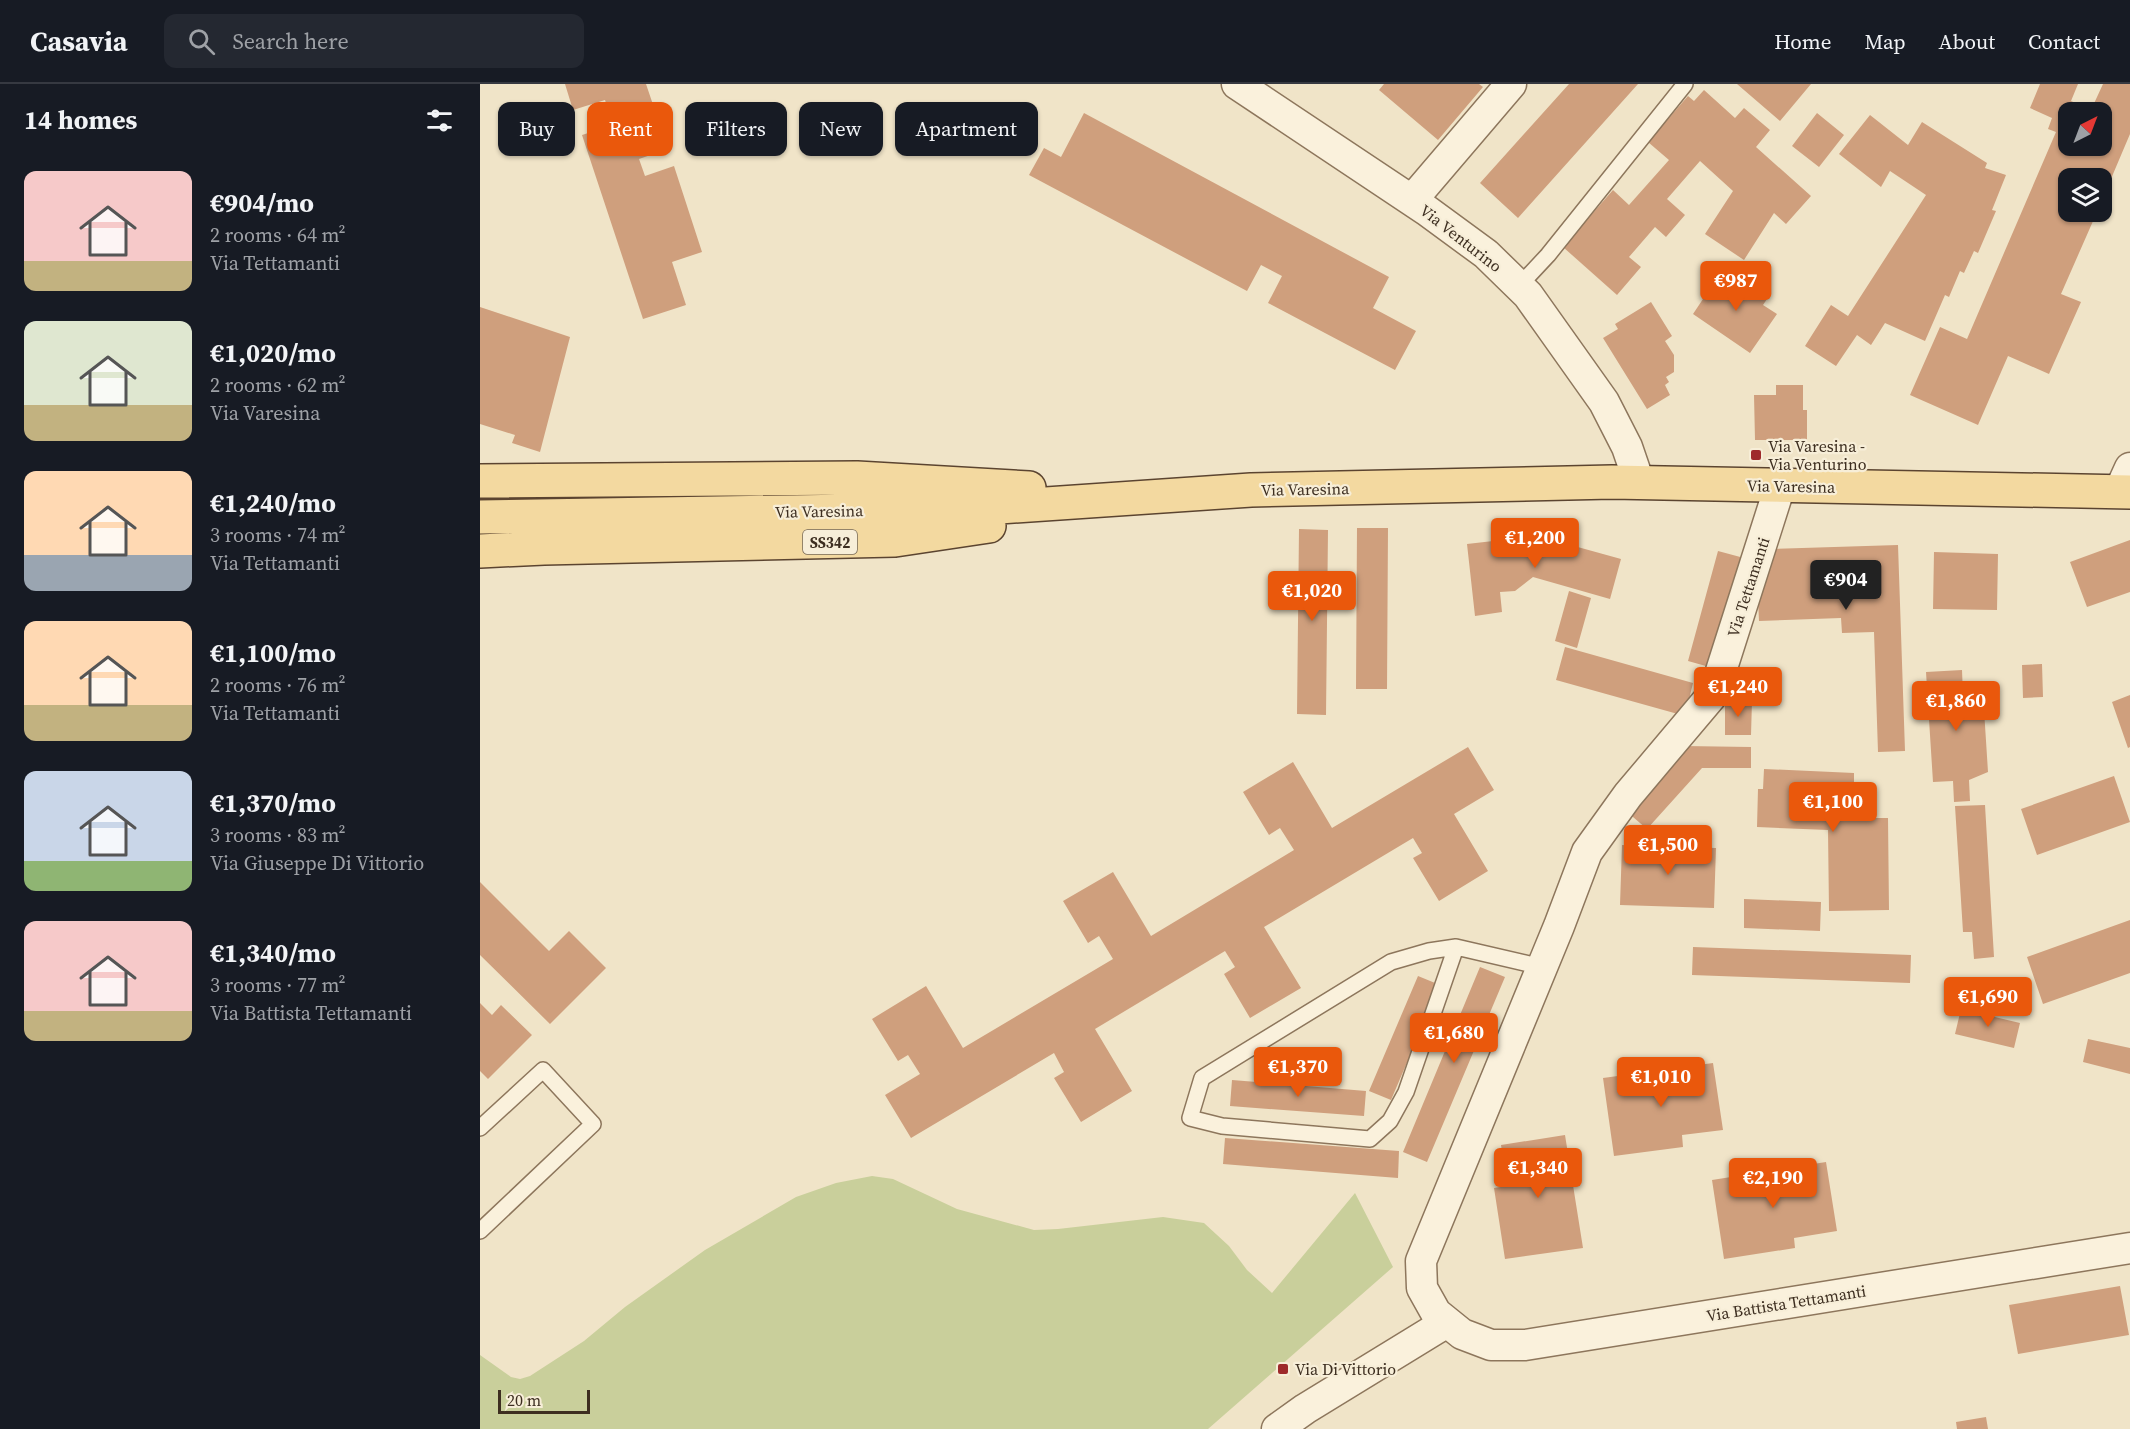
<!DOCTYPE html>
<html lang="en">
<head>
<meta charset="utf-8">
<style>
	body { margin:0; font-family:"Source Serif 4",serif; background:#242831; color:#f1f3f6; height:100vh; display:flex; flex-direction:column; font-size:22px; white-space:nowrap }
	* { box-sizing:border-box; margin:0 }
	p { font-size:20px; color:#9ea1a6 }
	.icon { flex:none; width:33px; height:33px; fill:none; stroke:currentColor; stroke-width:2; stroke-linecap:round; stroke-linejoin:round }
	.map { position:relative; flex:1; overflow:hidden }
	.drawer { display:flex; flex-direction:column; background:#171b24; width:480px }
	.drawer>* { flex:none }
	.guide { position:absolute; left:18px; top:18px; width:570px; height:54px; display:flex; gap:12px }
	.needle { width:39px; rotate:42deg }
	.tools { position:absolute; left:1578px; top:18px; display:grid; gap:12px }
	.tools a { display:grid; place-items:center; width:54px; height:54px; border-radius:12px; background:#171b24; box-shadow:0 2px 4px #0004; font-size:30px }
	.scale { position:absolute; left:18px; bottom:15px; width:92px; box-sizing:border-box; padding-left:6px; border:3px solid #3d2e20; border-top:0; font-size:16px; line-height:21px; white-space:nowrap; color:#3d2e20; -webkit-text-stroke:4px #f7eed8; paint-order:stroke }
	.price { position:absolute; translate:-50% -51px; padding:0 14px; border-radius:6px; background:#ea580c; color:#fff; font-size:20px; line-height:39px; filter:drop-shadow(0 2px 3px #0008) }
	.price::after { content:''; position:absolute; left:50%; top:36px; width:18px; height:14px; margin-left:-9px; background:inherit; clip-path:polygon(0 0,100% 0,50% 100%) }
	.price.active { background:#222; color:#fff }
	ul { padding:0; list-style:none }
	li { display:flex; align-items:center; gap:18px; height:150px; padding:0 24px }
	li span { display:grid; place-items:center; flex:none; width:168px; height:120px; border-radius:12px; color:#555 }
	li>.icon { margin-inline-start:auto }
	span .icon { width:72px; height:72px; fill:#fffc; stroke-width:1 }
	li b { font-size:26px }
	h2 { display:flex; justify-content:space-between; align-items:center; height:72px; padding:0 24px; font-size:26px }
	.chip { padding:0 21px; border-radius:12px; background:#171b24; box-shadow:0 2px 4px #0004; font-size:21px; line-height:54px }
	.chip.active { background:#ea580c; color:#fff }
	header { display:flex; align-items:center; gap:36px; box-sizing:border-box; height:84px; padding:0 30px; background:#171b24; border-bottom:2px solid #363941 }
	header strong { font-size:28px }
	nav { display:flex; gap:33px; margin-inline-start:auto; font-size:21px }
	.search { width:420px; height:54px; background:#242831; display:flex; align-items:center; gap:15px; box-sizing:border-box; padding:0 21px; border-radius:12px; color:#9ea1a6; font-size:22px }
	main { display:flex; flex:1; min-height:0 }
	.map>svg:first-child { display:block }
</style>
</head>
<body>
<header>
<strong>Casavia</strong>
<div class="search"><svg class="icon" aria-label="search" viewBox="0 0 24 24"><circle cx="10" cy="10" r="6"/><path d="M15 15l6 6"/></svg>Search here</div>
<nav><a>Home</a><a>Map</a><a>About</a><a>Contact</a></nav>
</header>
<main>
<section class="drawer">
<h2>14 homes<svg class="icon" aria-label="filters" viewBox="0 0 24 24"><path d="M4 7h16M4 17h16"/><circle cx="9" cy="7" r="2"/><circle cx="15" cy="17" r="2"/></svg></h2>
<ul>
<li><span style="background:linear-gradient(#f6c9c9 75%,#c2b280 0)"><svg class="icon" aria-label="home" viewBox="0 0 24 24"><path d="M3 11l9-7 9 7M6 9v11h12V9"/></svg></span><div><b>€904/mo</b><p>2 rooms · 64 m²</p><p>Via Tettamanti</p></div></li>
<li><span style="background:linear-gradient(#dfe7d0 70%,#c2b280 0)"><svg class="icon" aria-label="home" viewBox="0 0 24 24"><path d="M3 11l9-7 9 7M6 9v11h12V9"/></svg></span><div><b>€1,020/mo</b><p>2 rooms · 62 m²</p><p>Via Varesina</p></div></li>
<li><span style="background:linear-gradient(#ffd9b3 70%,#9aa5b1 0)"><svg class="icon" aria-label="home" viewBox="0 0 24 24"><path d="M3 11l9-7 9 7M6 9v11h12V9"/></svg></span><div><b>€1,240/mo</b><p>3 rooms · 74 m²</p><p>Via Tettamanti</p></div></li>
<li><span style="background:linear-gradient(#ffd9b3 70%,#c2b280 0)"><svg class="icon" aria-label="home" viewBox="0 0 24 24"><path d="M3 11l9-7 9 7M6 9v11h12V9"/></svg></span><div><b>€1,100/mo</b><p>2 rooms · 76 m²</p><p>Via Tettamanti</p></div></li>
<li><span style="background:linear-gradient(#c9d6e8 75%,#8fb573 0)"><svg class="icon" aria-label="home" viewBox="0 0 24 24"><path d="M3 11l9-7 9 7M6 9v11h12V9"/></svg></span><div><b>€1,370/mo</b><p>3 rooms · 83 m²</p><p>Via Giuseppe Di Vittorio</p></div></li>
<li><span style="background:linear-gradient(#f6c9c9 75%,#c2b280 0)"><svg class="icon" aria-label="home" viewBox="0 0 24 24"><path d="M3 11l9-7 9 7M6 9v11h12V9"/></svg></span><div><b>€1,340/mo</b><p>3 rooms · 77 m²</p><p>Via Battista Tettamanti</p></div></li>
</ul>
</section>
<div class="map">
<svg width="1650" height="1345" viewBox="0 0 1650 1345">
	<rect width="100%" height="100%" fill="#f0e4c8"/>
	<path fill="#c9cf9b" d="M392 1092 413 1095 477 1125 554 1146 578 1145 683 1133 724 1139 749 1162 767 1186 792 1209 875 1109 913 1183 728 1345H0V1271L31 1293 40 1295 50 1292 104 1257 145 1223 225 1166 316 1113 356 1099Z"/>
	<path fill="#cf9f7d" fill-rule="evenodd" d="M85 0H166L188 65 159 75 165 92 194 82 222 168 192 178 206 221 163 235 102 51 133 41 125 16 93 26Z
		M904 0H999L1003 3 958 56 899 6Z
		M1089 0H1158L1038 134 1000 99Z
		M1257 0H1331L1300 37Z
		M1560 0H1598L1591 17 1611 26 1623 0H1650V50L1622 116V94H1588V128H1617L1581 210 1601 218 1569 290 1528 272 1498 341 1430 311 1460 243 1487 255 1576 48 1568 45 1572 34 1550 24ZM1588 28H1622V62H1588Z
		M1224 6 1255 34 1264 24 1290 46 1276 63 1331 112 1306 140 1294 129 1264 176 1225 150 1253 107 1220 77 1187 115 1205 131 1186 153 1175 143 1149 173 1161 183 1137 211 1083 163 1133 106 1149 121 1189 76 1168 58 1208 12 1214 17Z
		M604 29 909 193 893 224 936 247 915 286 788 219 802 192 781 181 767 207 549 91 564 64 581 73Z
		M1337 29 1364 51 1339 83 1312 62Z
		M1390 31 1428 61 1442 38 1507 79 1505 84 1526 91 1512 126 1516 127 1498 169 1494 167 1484 189 1480 187 1469 213 1465 211 1445 257 1405 239 1391 261 1377 251 1356 282 1325 262 1351 221 1368 232 1446 111 1410 87 1401 103 1359 70Z
		M1239 191 1252 200 1256 194 1287 215 1283 221 1297 230 1270 269 1213 230Z
		M1171 218 1192 252 1185 257 1194 271V288L1186 293 1189 298 1185 301 1190 311 1167 325 1123 254 1138 245 1135 240Z
		M0 223 90 253 60 368 32 359 35 351 0 340Z
		M1296 301H1323V326H1327V356H1275L1274 311H1296Z
		M877 444H908L907 605H876Z
		M819 445 848 446 846 631 817 630Z
		M1058 452 1141 475 1130 515 1053 493 1035 507 1020 508 1022 528 995 532 987 460Z
		M1650 456V508L1607 523 1590 478Z
		M1418 461 1425 667 1398 668 1394 548 1362 549 1361 534 1279 537 1277 495 1284 478 1292 477V465Z
		M1238 467 1264 474 1233 584 1208 577Z
		M1454 468 1518 470 1517 526 1453 525Z
		M1089 507 1111 514 1097 564 1075 557Z
		M1085 563 1213 599 1205 632 1076 596Z
		M1562 580 1563 613 1543 614 1542 581Z
		M1482 586 1483 611 1503 610 1508 688 1489 696 1490 717 1474 718 1473 697 1453 698 1446 588Z
		M1650 611V663L1648 664 1632 618Z
		M1245 617H1272L1271 651H1245Z
		M1204 662 1271 663V684H1222L1167 745 1146 727Z
		M988 663 1014 706 974 730 1008 787 959 817 933 774 942 769 933 754 784 843 821 904 770 934 744 890 755 883 745 867 615 945 652 1007 601 1038 574 994 584 988 574 969 431 1054 405 1011 440 990 428 971 418 977 392 935 446 902 483 964 633 875 619 852 608 859 583 817 633 788 671 852 814 766 800 744 789 751 763 708 813 678 852 744Z
		M1284 685 1374 689V717H1378L1377 734H1408L1409 826 1349 827 1348 746 1277 743 1278 705H1283Z
		M1634 692 1650 738 1557 771 1541 725Z
		M1505 721 1514 873 1494 875 1492 848H1483L1475 722Z
		M1142 761 1236 764 1234 824 1140 821Z
		M0 798 69 867 89 847 126 884 70 940 0 871Z
		M1264 815 1341 818 1340 847 1264 844Z
		M1650 836V889L1563 920 1547 873Z
		M1213 863 1431 871 1430 899 1212 891Z
		M1000 883 1025 893 947 1078 923 1068Z
		M938 892 960 901 911 1016 889 1007Z
		M0 919 12 931 21 921 52 951 8 995 0 987Z
		M1481 925 1540 939 1534 964 1475 950Z
		M1608 955 1650 964V990L1603 978Z
		M1233 979 1243 1046 1202 1051 1203 1063 1134 1072 1123 994Z
		M752 996 886 1007 884 1032 750 1022Z
		M1085 1051 1103 1164 1025 1175 1014 1104 1027 1102 1021 1061Z
		M745 1054 919 1067 918 1094 743 1080Z
		M1346 1078 1357 1147 1314 1154 1315 1164 1244 1175 1232 1096Z
		M1640 1202 1649 1251 1538 1270 1529 1221Z
		M1506 1333 1508 1345H1477L1476 1338Z"/>
	<g fill="none" stroke-linecap="round" stroke-linejoin="round">
		<g stroke="#8d765c" stroke-width="18">
			<path id="service" d="M1039 202 1068 171 1205 0
				M976 863 926 1008 910 1037 890 1055 742 1042 710 1034 722 994 911 878 949 867 976 863 1062 883
				M0 1044 63 986 113 1040 0 1147"/>
		</g>
		<g stroke="#8d765c" stroke-width="33">
			<path id="minor" d="M757 0 946 126 1006 170 1048 211 1124 318 1147 363 1159 398
				M932 116 1031 0
				M1300 402 1234 609 1148 711 1107 768 1079 842 941 1177 942 1204 956 1229 982 1250 1011 1261H1045L1650 1164
				M1639 408 1650 384
				M797 1345 825 1325 967 1238"/>
		</g>
		<g stroke="#5b4430" stroke-width="36">
			<path id="primary" d="M0 397 377 394 549 404
				M0 433 491 425 771 406 1132 398 1650 408
				M0 467 64 464 415 456 509 442"/>
		</g>
		<use href="#service" stroke="#faf1dc" stroke-width="15"/>
		<use href="#minor" stroke="#faf1dc" stroke-width="30"/>
		<use href="#primary" stroke="#f3d9a0" stroke-width="33"/>
	</g>
	<g fill="#9e2a2b" stroke="#f7eed8" stroke-width="2">
		<rect x="1270" y="365" width="12" height="12" rx="3"/>
		<rect x="797" y="1279" width="12" height="12" rx="3"/>
	</g>
	<g text-anchor="middle" dominant-baseline="central" stroke-width="4.5" stroke-linejoin="round" paint-order="stroke">
		<rect fill="#f7eed8" stroke="#756857" stroke-width="1.5" x="323" y="446" width="54" height="24" rx="4.5"/>
		<g font-size="15" font-weight="bold" fill="#3d2e20">
			<text x="350" y="458">SS342</text>
		</g>
		<g font-size="16" fill="#3d2e20" stroke="#f7eed8">
			<text transform="translate(981 154) rotate(38)">Via Venturino</text>
			<text transform="translate(1311 402) rotate(1)">Via Varesina</text>
			<text transform="translate(825 405) rotate(-1)">Via Varesina</text>
			<text transform="translate(339 427) rotate(-1)">Via Varesina</text>
			<text transform="translate(1268 503) rotate(-72)">Via Tettamanti</text>
			<text transform="translate(1306 1219) rotate(-9)">Via Battista Tettamanti</text>
		</g>
		<g font-size="16" fill="#3d2e20" stroke="#f7eed8" text-anchor="start">
			<text x="1288" y="362">Via Varesina -<tspan x="1288" dy="18">Via Venturino</tspan></text>
			<text x="815" y="1285">Via Di Vittorio</text>
		</g>
	</g>
</svg>
<div class="tools">
<a><svg class="needle" viewBox="-14 -14 28 28"><path d="M0-13l5 13h-10z" fill="#e53935"/><path d="M0 13l5-13h-10z" fill="#9ea1a6"/></svg></a>
<a><svg class="icon" aria-label="layers" viewBox="0 0 24 24"><path d="M12 4l9 5-9 5-9-5zM3 14l9 5 9-5"/></svg></a>
</div>
<div class="scale">20 m</div>
<b class="price" style="left:1256px;top:228px">€987</b>
<b class="price" style="left:1055px;top:485px">€1,200</b>
<b class="price active" style="left:1366px;top:527px">€904</b>
<b class="price" style="left:832px;top:538px">€1,020</b>
<b class="price" style="left:1258px;top:634px">€1,240</b>
<b class="price" style="left:1476px;top:648px">€1,860</b>
<b class="price" style="left:1353px;top:749px">€1,100</b>
<b class="price" style="left:1188px;top:792px">€1,500</b>
<b class="price" style="left:1508px;top:944px">€1,690</b>
<b class="price" style="left:974px;top:980px">€1,680</b>
<b class="price" style="left:818px;top:1014px">€1,370</b>
<b class="price" style="left:1181px;top:1024px">€1,010</b>
<b class="price" style="left:1058px;top:1115px">€1,340</b>
<b class="price" style="left:1293px;top:1125px">€2,190</b>
<div class="guide">
<a class="chip">Buy</a>
<a class="chip active">Rent</a>
<a class="chip">Filters</a>
<a class="chip">New</a>
<a class="chip">Apartment</a>
</div>
</div>
</main>
</body>
</html>
